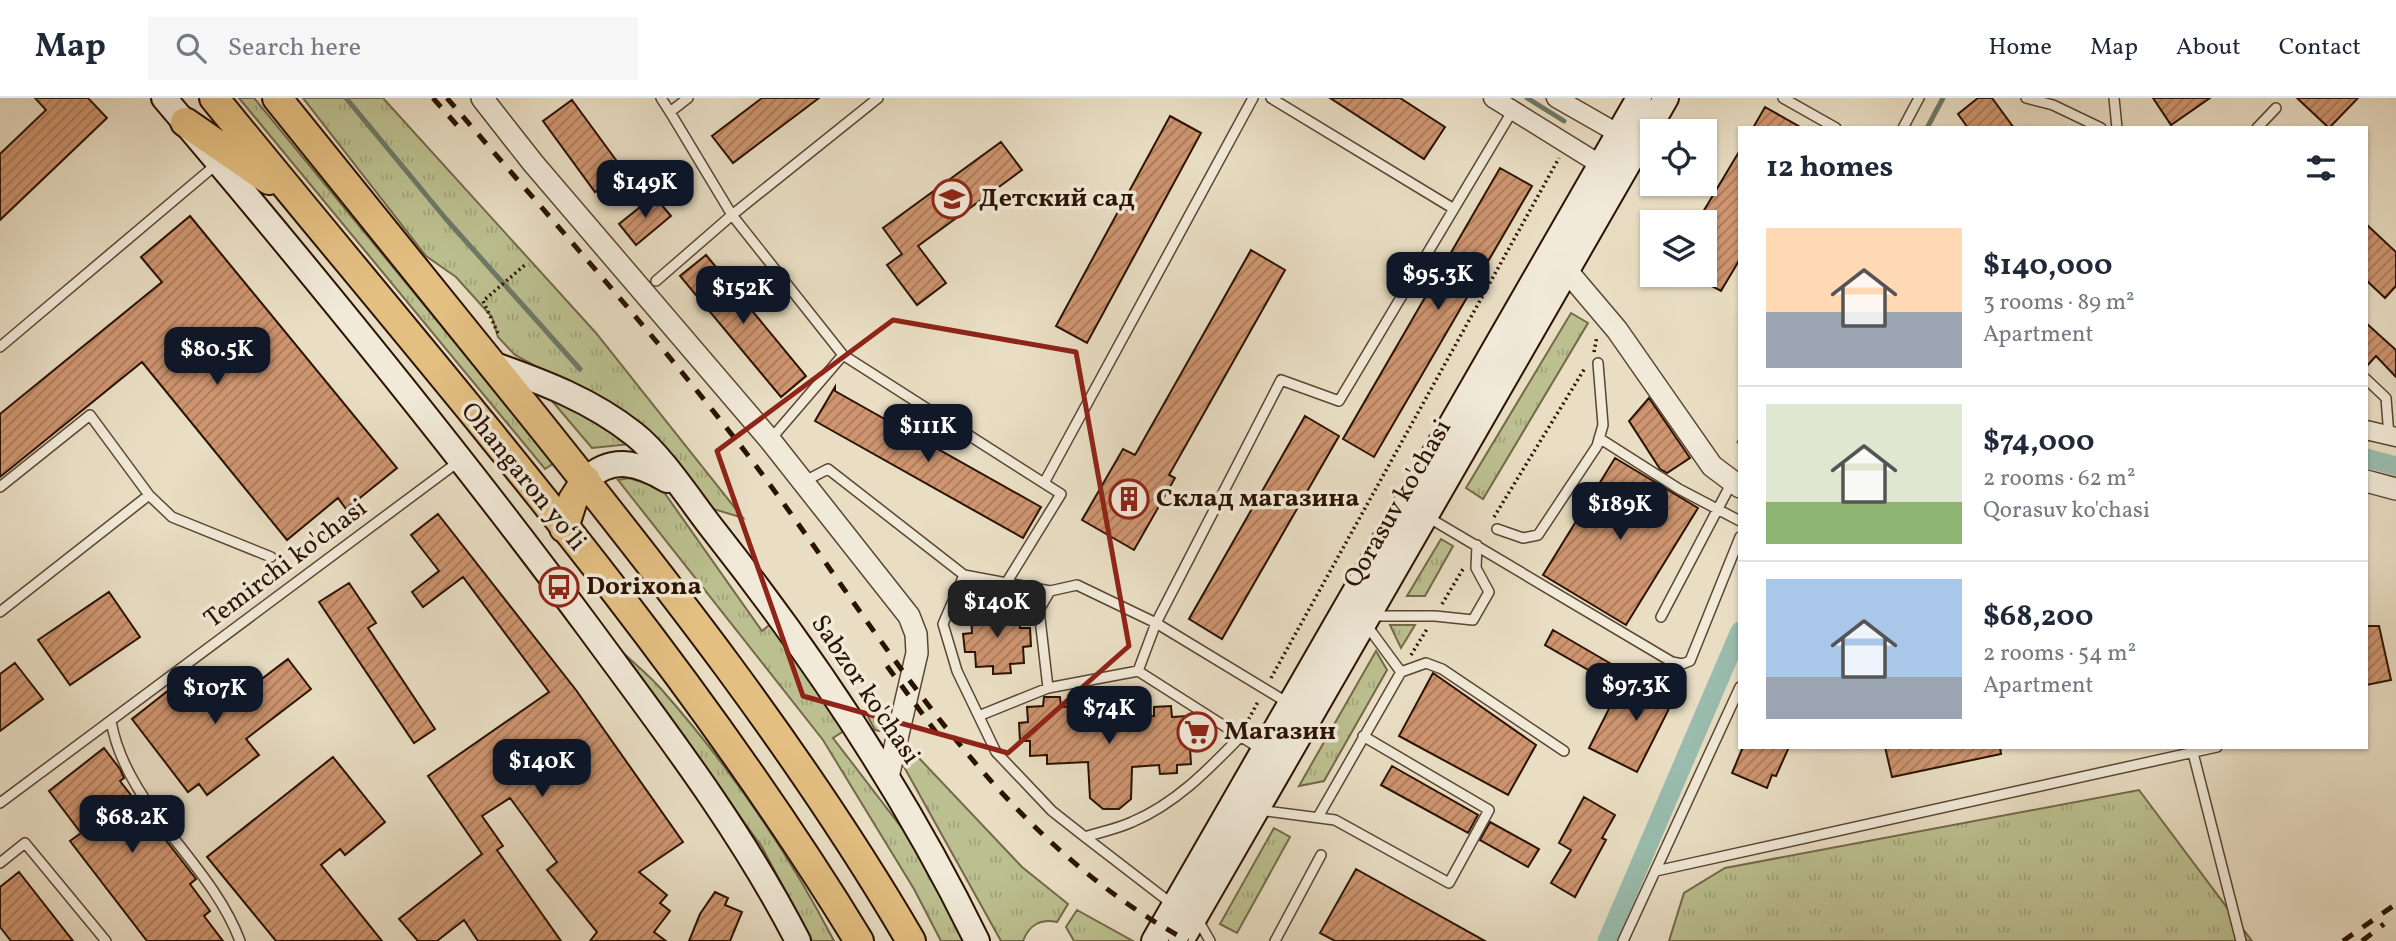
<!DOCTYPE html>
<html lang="en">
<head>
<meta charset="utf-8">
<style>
	body { margin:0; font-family:Vollkorn,serif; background:#f6f6f7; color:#1f2937; height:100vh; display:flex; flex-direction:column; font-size:26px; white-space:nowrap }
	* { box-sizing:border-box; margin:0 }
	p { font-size:23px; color:#747a83 }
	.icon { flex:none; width:38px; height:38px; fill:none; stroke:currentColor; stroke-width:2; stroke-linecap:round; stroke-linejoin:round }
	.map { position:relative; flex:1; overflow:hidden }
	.panel { position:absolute; left:1738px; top:28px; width:630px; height:623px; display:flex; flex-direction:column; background:#fff; border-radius:0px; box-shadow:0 2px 5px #0004 }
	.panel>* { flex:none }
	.buttons { position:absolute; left:1640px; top:21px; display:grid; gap:14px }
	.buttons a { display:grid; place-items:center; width:77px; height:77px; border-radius:0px; background:#fff; box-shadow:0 2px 5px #0004; font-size:35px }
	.price { position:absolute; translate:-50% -60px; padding:0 16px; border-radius:14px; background:#111827; color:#fff; font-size:23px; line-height:46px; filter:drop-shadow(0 2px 4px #0008) }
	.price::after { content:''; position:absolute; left:50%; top:42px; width:21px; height:16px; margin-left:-10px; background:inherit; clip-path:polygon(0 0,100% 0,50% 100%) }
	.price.active { background:#222; color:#fff }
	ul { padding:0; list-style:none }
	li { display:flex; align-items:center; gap:21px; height:175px; padding:0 28px }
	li+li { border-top:2px solid #e0e1e3 }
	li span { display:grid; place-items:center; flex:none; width:196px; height:140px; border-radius:0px; color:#555 }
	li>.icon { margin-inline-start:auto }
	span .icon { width:84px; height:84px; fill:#fffc; stroke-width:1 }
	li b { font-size:30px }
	h2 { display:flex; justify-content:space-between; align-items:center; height:84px; padding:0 28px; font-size:30px }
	header { display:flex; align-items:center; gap:42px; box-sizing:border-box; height:98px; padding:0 35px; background:#fff; border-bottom:2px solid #e0e1e3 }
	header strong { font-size:33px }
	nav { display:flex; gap:38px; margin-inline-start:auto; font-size:24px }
	.search { width:490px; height:63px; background:#f6f6f7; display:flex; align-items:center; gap:18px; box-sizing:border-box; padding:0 24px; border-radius:0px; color:#747a83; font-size:26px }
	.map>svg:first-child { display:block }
</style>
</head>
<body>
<header>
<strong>Map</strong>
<div class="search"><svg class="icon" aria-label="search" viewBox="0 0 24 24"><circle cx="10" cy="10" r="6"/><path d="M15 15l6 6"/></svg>Search here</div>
<nav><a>Home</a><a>Map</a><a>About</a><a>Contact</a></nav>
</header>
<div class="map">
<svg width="2396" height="843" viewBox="0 0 2396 843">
	<defs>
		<pattern id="grass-tufts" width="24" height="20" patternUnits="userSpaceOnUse" patternTransform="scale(1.75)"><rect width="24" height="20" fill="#bcc090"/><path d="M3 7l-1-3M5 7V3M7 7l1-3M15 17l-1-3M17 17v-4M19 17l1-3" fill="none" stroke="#a2a47a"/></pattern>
		<pattern id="building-hatch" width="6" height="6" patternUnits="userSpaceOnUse" patternTransform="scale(1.75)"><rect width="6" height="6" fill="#ce9570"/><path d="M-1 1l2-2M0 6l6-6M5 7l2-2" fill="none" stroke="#a7785a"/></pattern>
	</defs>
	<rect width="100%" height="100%" fill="#e9dec4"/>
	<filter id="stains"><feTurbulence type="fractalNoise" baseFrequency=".00286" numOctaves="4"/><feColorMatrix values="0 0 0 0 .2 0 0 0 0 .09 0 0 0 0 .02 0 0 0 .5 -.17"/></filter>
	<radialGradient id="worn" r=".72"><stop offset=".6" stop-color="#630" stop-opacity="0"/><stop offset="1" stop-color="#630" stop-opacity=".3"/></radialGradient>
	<path fill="url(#grass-tufts)" stroke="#746948" stroke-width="2" d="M239 0H254L554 365 545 371Z
		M303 0H383L596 235 743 420 713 411 639 325 515 257 498 239 492 219 456 179 426 158Z
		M1571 215 1588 225 1483 401 1466 390Z
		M541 290 630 346 592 350Z
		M629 380 661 390 762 533 773 524 847 631 833 640 918 751 965 843H941L914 791 823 642 618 382Z
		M1441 441 1453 448 1425 498H1407Z
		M1390 527H1415L1401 550Z
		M616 548C631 563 648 576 662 592 728 667 788 754 834 843H812L762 749Z
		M1376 553 1387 572 1324 683 1299 688Z
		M880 604 891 620 886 630 880 633 875 632 868 619 872 607Z
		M910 657 918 659 1022 769 1068 806 1057 824C1041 820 1029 827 1023 843H1001L903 667 904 662Z
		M2139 692 2252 843H1669L1684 795 1725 770Z
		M1274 730 1290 739 1237 835 1220 826Z
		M1077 812 1133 843H1074L1066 829Z"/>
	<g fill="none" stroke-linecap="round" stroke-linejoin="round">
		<path stroke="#6d7968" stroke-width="5" d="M346 0 446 121 580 271
			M1527 0 1564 23
			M1927 30 1943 0
			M1739 344 1740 343"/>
		<path stroke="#99bdae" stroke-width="19" d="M2366 360 2396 368
			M1607 843 1740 533"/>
	</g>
	<path fill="url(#building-hatch)" stroke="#2b1200" stroke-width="2" d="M35 0H88L107 20 0 122V56L46 12Z
		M762 0H819L733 65 712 38Z
		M1330 0H1400L1445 29 1424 61Z
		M1978 0H1992L2014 30H1968L1958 16Z
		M2153 0H2210L2171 27Z
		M2297 0H2358L2329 30Z
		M572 2 624 73 595 94 543 23Z
		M1765 9 1802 30H1753Z
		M1170 18 1201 35 1087 245 1056 228Z
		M1001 44 1022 72 918 148 946 185 917 207 887 167 902 156 883 130Z
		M1740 52V161L1721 193 1704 184V124H1697Z
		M1500 70 1532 88 1374 359 1343 341Z
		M654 98 671 118 636 147 619 126Z
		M190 118 397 370 346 411 338 400 287 442 142 264 0 379V316L162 184 141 159Z
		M2366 126 2396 154V188L2385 200 2366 182Z
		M1251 152 1285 172 1169 377 1175 380 1134 452 1082 422 1123 351 1135 357Z
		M706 157 806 278 781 299 680 178Z
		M2366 225 2396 252V279L2376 258 2366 269Z
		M835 289V293L1041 409 1023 440 815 323Z
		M1649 300 1690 360 1667 375 1660 371 1629 323Z
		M1305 318 1339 338 1222 541 1189 521Z
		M1615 360 1698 410 1626 527 1543 477Z
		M438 416 576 592 683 744 639 774 667 797 660 805 670 813 654 834 666 843H590L597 834 547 772 557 764 510 700 482 718 503 748 497 752 561 843H478L464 822 437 843H418L399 821 482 756 428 678 549 594 463 479 423 509 412 494 439 473 411 437Z
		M349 485 376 525 368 530 435 631 414 645 319 504Z
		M109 494 140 539 70 587 38 542Z
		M1004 508V518L1019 517 1020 530H1030L1031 548 1023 549 1024 565 1010 566 1011 575 993 576V568L976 569 975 554H965L963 536 972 535 971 519 987 518 986 509Z
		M2366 528H2379L2391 582 2366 587Z
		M1553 532 1613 567 1604 581 1545 547Z
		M288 561 311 591 246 641 259 657 207 697 199 686 188 694 132 621 192 574 221 612Z
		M15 565 43 601 0 633V576Z
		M1661 569 1684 581 1637 674 1589 650 1616 597 1641 610Z
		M1433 575 1536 647 1508 697 1399 638Z
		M1044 599H1060L1061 609 1076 608V622L1154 618V609L1171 608 1172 619 1187 618 1188 631 1197 630 1198 649 1190 650 1191 666 1177 667V675L1160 676 1159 667 1132 669 1131 701 1119 711H1103L1090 700 1088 664 1047 666V657L1030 658V643H1020L1019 625 1028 624 1027 609 1043 608Z
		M1743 649H1789L1776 678 1772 677 1767 690 1732 675Z
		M1885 649H2000L2001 656 1892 679Z
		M104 650 120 671 124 680 120 683 196 781 190 786 210 813 204 818 223 843H147L70 743 81 735 49 693Z
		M333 659 385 724 345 757 340 751 321 767 382 843H276L207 759Z
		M1392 668 1478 717 1468 735 1381 687Z
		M1584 699 1615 717 1602 740 1606 742 1575 799 1551 785 1571 752 1559 745Z
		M1490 724 1539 751 1528 769 1480 742Z
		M1356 771 1485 843H1335L1320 835Z
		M19 774 73 843H11L0 829V789Z
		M715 794 728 800 725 807 742 814 730 843H689L700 816Z"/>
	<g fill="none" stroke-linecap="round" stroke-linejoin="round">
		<g stroke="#5a4531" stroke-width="12">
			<path id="service" d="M661 0 670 14
				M688 0 670 14 732 117 843 257
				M1271 0 1454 111
				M1783 0 1836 30
				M2026 0 2053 7 2101 30
				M2114 0 2117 30
				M1903 30 1919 0
				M2257 30 2276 10
				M656 183 732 117 878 0
				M0 249 218 65
				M2366 281 2386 300 2389 338
				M1599 340 1679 391 1740 423
				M770 342 843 257 1061 396 1005 487
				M803 384 828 371 964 477
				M1044 385 1253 0
				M0 389 90 317 149 397 172 419 271 459
				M1426 418 1672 564 1682 566 1690 563 1740 439
				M1497 431 1523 440 1538 437 1597 348 1603 327 1598 265
				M1050 493 964 477 943 526 957 573 996 654 1052 713 1085 739C1100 734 1117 731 1132 724 1175 706 1208 672 1240 639
				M0 514 149 397
				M1373 518H1435L1473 522 1489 494 1476 470 1477 447
				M1661 519 1732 384
				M1138 573 1156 525 1077 487 1050 493 1039 512 1048 590 1138 573 1262 652
				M1401 574 1426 565 1442 571 1564 653
				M1288 605 1156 525 1281 282 1339 303 1513 12
				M981 617 1048 590
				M111 623C126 709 210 763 240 843
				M2193 655 2241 843
				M0 705 458 364
				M1258 712 1335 722 1449 785 1489 712 1363 638
				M1318 719 1401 574 1365 525
				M1085 739 1172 806
				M0 765 25 745 106 843
				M1656 773 2217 649
				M1198 822 1210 843
				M1275 843 1321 757
				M1623 843 1740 589"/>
		</g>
		<g stroke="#5a4531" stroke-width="21">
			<path id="minor" d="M1493 0 1609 72
				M1556 0 1626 40
				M2366 332 2396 339"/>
		</g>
		<g stroke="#5a4531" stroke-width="24">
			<path id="tertiary" d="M482 0 533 65 770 342 909 518 916 536 917 555 888 679
				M1567 173 1617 232 1712 368 1740 389
				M2366 383 2396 391"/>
		</g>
		<g stroke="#2b1200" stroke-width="28">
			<path id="secondary" d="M164 0C311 173 454 348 589 530 664 632 740 730 798 843
				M492 266C543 284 591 302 634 336 662 358 692 405 715 434 815 561 906 697 977 843
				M586 382C612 357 639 365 667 382
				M1154 843 1639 0
				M1181 843 1666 0"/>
		</g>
		<g stroke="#2b1200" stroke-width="32">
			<path id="trunk" d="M214 0C435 272 676 543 859 843
				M277 0C360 103 444 206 527 310 664 481 800 653 911 843
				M185 24 269 82
				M564 430 573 402 586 382"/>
		</g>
		<path stroke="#2b1200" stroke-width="3.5" stroke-dasharray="2 3.5" stroke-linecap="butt" d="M498 235 483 203 526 166
			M1594 254 1597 238
			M1494 419 1585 270
			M1442 506 1463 471
			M1411 557 1427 531
			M1271 580 1559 60
			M1246 626 1259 602"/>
		<use href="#service" stroke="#f1ead9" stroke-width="9"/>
		<use href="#minor" stroke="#f1ead9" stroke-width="18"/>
		<use href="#tertiary" stroke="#f1ead9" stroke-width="21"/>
		<use href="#secondary" stroke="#f1ead9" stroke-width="24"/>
		<use href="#trunk" stroke="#e4bf82" stroke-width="28"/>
		<path stroke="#2b1200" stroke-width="5" stroke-dasharray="12 12" stroke-linecap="butt" d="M433 0 463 34
			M447 0C548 118 652 233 747 356 881 532 986 734 1188 843
			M887 568 941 641
			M2343 843 2396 806
			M2362 843 2384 826"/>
	</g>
	<path fill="none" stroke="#8f2418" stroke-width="5" stroke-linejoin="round" d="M893 222 1076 254 1129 548 1008 655 803 598 717 353Z"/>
	<defs>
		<g id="school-ring" transform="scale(2.0125)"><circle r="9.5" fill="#f1ead9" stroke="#8f2418" stroke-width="1.5"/><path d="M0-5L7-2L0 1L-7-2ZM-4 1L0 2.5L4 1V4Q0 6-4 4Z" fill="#8f2418"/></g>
		<g id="building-ring" transform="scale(2.0125)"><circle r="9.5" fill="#f1ead9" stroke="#8f2418" stroke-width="1.5"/><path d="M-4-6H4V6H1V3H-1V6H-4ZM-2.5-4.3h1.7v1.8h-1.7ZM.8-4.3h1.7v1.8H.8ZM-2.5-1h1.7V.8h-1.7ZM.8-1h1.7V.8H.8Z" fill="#8f2418"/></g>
		<g id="bus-ring" transform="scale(2.0125)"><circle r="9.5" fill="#f1ead9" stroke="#8f2418" stroke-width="1.5"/><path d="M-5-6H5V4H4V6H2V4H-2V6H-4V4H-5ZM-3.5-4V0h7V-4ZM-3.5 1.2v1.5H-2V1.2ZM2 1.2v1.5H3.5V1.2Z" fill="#8f2418"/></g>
		<g id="supermarket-ring" transform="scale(2.0125)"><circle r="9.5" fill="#f1ead9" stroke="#8f2418" stroke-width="1.5"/><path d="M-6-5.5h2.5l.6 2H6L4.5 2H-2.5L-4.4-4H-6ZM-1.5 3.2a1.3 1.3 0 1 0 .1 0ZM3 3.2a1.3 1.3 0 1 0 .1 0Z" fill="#8f2418"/></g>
	</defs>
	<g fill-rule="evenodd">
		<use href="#school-ring" x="952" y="101"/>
		<use href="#building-ring" x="1129" y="401"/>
		<use href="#bus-ring" x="559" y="489"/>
		<use href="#supermarket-ring" x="1197" y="634"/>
	</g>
	<g text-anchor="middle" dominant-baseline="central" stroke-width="7" stroke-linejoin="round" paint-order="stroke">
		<g font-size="26" font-weight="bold" fill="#2b1200" stroke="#f1ead9" text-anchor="start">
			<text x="979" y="101">Детский сад</text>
			<text x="1156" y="401">Склад магазина</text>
			<text x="586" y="489">Dorixona</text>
			<text x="1224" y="634">Магазин</text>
		</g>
		<g font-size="26" fill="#2b1200" stroke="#f1ead9">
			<text transform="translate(523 379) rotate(51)">Ohangaron yoʻli</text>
			<text transform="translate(1398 406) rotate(-60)">Qorasuv ko'chasi</text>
			<text transform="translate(286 466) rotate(-37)">Temirchi ko'chasi</text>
			<text transform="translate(865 592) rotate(56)">Sabzor ko'chasi</text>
		</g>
	</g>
	<rect width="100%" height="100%" filter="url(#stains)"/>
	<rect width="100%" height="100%" fill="url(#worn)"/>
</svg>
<div class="buttons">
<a><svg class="icon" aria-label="locate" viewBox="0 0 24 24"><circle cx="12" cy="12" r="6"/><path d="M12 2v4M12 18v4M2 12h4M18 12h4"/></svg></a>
<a><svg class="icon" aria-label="layers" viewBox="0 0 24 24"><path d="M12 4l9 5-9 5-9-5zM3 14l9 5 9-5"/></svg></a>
</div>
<b class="price" style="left:645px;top:122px">$149K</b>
<b class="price" style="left:1438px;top:214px">$95.3K</b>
<b class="price" style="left:743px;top:228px">$152K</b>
<b class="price" style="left:217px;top:289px">$80.5K</b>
<b class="price" style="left:928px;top:366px">$111K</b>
<b class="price" style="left:1620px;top:444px">$189K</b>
<b class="price active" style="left:997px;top:542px">$140K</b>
<b class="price" style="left:1636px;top:625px">$97.3K</b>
<b class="price" style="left:215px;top:628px">$107K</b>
<b class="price" style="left:1109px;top:648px">$74K</b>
<b class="price" style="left:542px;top:701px">$140K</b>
<b class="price" style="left:132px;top:757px">$68.2K</b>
<section class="panel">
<h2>12 homes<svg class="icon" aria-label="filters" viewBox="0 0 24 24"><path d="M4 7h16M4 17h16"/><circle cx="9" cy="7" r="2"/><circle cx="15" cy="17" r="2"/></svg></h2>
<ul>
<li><span style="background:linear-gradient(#ffd9b3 60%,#9aa5b1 0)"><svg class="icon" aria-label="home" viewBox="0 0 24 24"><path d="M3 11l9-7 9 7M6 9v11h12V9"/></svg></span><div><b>$140,000</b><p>3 rooms · 89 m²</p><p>Apartment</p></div></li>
<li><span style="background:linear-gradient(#dfe7d0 70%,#8fb573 0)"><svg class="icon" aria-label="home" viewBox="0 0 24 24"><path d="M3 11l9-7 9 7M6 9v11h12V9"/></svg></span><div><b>$74,000</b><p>2 rooms · 62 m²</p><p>Qorasuv ko'chasi</p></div></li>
<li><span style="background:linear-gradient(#a9c7e8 70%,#9aa5b1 0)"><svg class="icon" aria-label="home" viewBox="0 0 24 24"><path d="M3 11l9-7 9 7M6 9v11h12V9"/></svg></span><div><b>$68,200</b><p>2 rooms · 54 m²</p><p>Apartment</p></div></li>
</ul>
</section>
</div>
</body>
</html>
